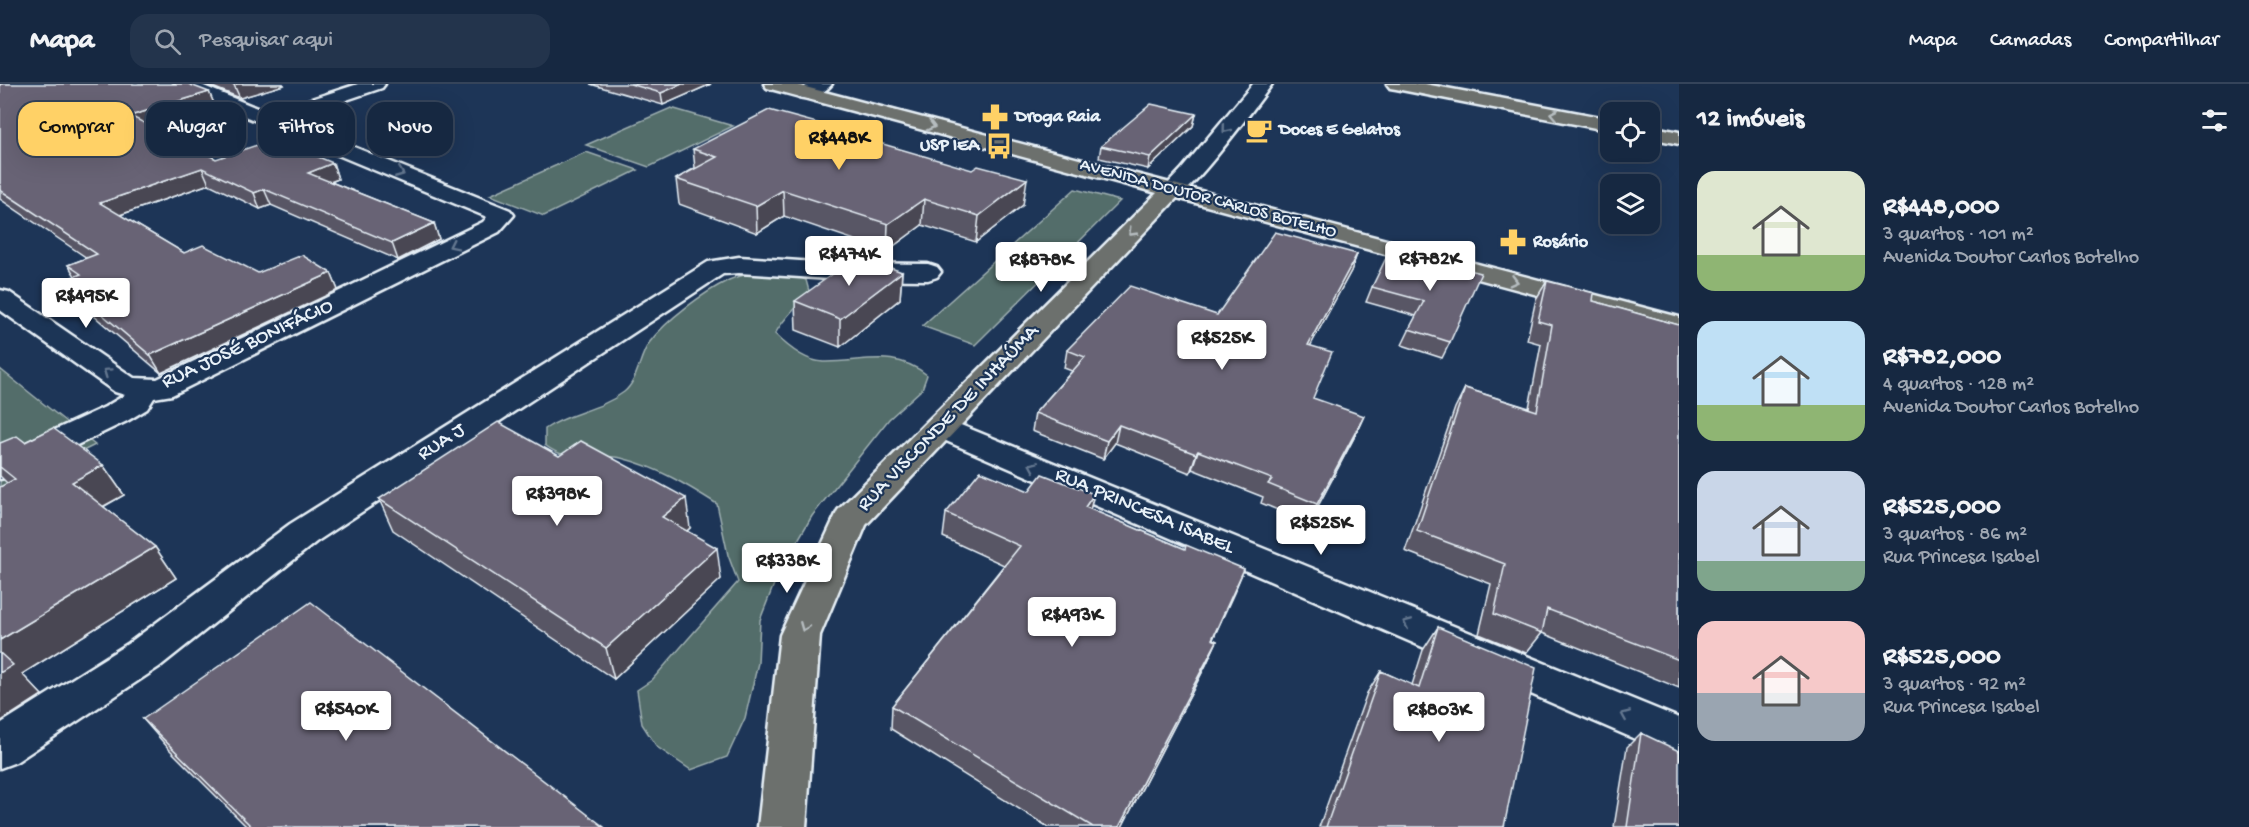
<!DOCTYPE html>
<html lang="pt">
<head>
<meta charset="utf-8">
<style>
	body { margin:0; font-family:"Gochi Hand",sans-serif; background:#23344c; color:#f1f3f6; height:100vh; display:flex; flex-direction:column; font-size:22px; white-space:nowrap }
	* { box-sizing:border-box; margin:0 }
	p { font-size:20px; color:#9ea6b1 }
	.icon { flex:none; width:33px; height:33px; fill:none; stroke:currentColor; stroke-width:2; stroke-linecap:round; stroke-linejoin:round }
	.map { position:relative; flex:1; overflow:hidden }
	.panel { display:flex; flex-direction:column; background:#162841; width:570px }
	.panel>* { flex:none }
	.hud { position:absolute; left:18px; top:18px; width:570px; height:54px; display:flex; gap:12px }
	.controls { position:absolute; left:1600px; top:18px; display:grid; gap:12px }
	.controls a { display:grid; place-items:center; width:60px; height:60px; border-radius:12px; background:#162841; box-shadow:0 6px 24px #0002,0 0 0 2px #35445a; font-size:30px }
	.price { position:absolute; translate:-50% -51px; padding:0 14px; border-radius:6px; background:#fff; color:#222; font-size:20px; line-height:39px; filter:drop-shadow(0 2px 3px #0008) }
	.price::after { content:''; position:absolute; left:50%; top:36px; width:18px; height:14px; margin-left:-9px; background:inherit; clip-path:polygon(0 0,100% 0,50% 100%) }
	.price.on { background:#ffd166; color:#111 }
	ul { padding:0; list-style:none }
	li { display:flex; align-items:center; gap:18px; height:150px; padding:0 18px }
	li span { display:grid; place-items:center; flex:none; width:168px; height:120px; border-radius:18px; color:#555 }
	li>.icon { margin-inline-start:auto }
	span .icon { width:72px; height:72px; fill:#fffc; stroke-width:1 }
	li b { font-size:26px }
	h2 { display:flex; justify-content:space-between; align-items:center; height:72px; padding:0 18px; font-size:26px }
	.pill { padding:0 21px; border-radius:18px; background:#162841; box-shadow:0 6px 24px #0002,0 0 0 2px #35445a; font-size:21px; line-height:54px }
	.pill.on { background:#ffd166; color:#111 }
	header { display:flex; align-items:center; gap:36px; box-sizing:border-box; height:84px; padding:0 30px; background:#162841; border-bottom:2px solid #35445a }
	header strong { font-size:28px }
	nav { display:flex; gap:33px; margin-inline-start:auto; font-size:21px }
	.search { width:420px; height:54px; background:#23344c; display:flex; align-items:center; gap:15px; box-sizing:border-box; padding:0 21px; border-radius:18px; color:#9ea6b1; font-size:22px }
	main { display:flex; flex:1; min-height:0 }
	.map>svg:first-child { display:block }
</style>
</head>
<body>
<header>
<strong>Mapa</strong>
<div class="search"><svg class="icon" aria-label="search" viewBox="0 0 24 24"><circle cx="10" cy="10" r="6"/><path d="M15 15l6 6"/></svg>Pesquisar aqui</div>
<nav><a>Mapa</a><a>Camadas</a><a>Compartilhar</a></nav>
</header>
<main>
<div class="map">
<svg width="1679" height="743" viewBox="0 0 1679 743">
	<rect width="100%" height="100%" fill="#1d3557"/>
	<filter id="ink" filterUnits="userSpaceOnUse"><feTurbulence type="fractalNoise" baseFrequency=".0167" numOctaves="2"/><feDisplacementMap in="SourceGraphic" scale="12" xChannelSelector="R" yChannelSelector="G"/><feConvolveMatrix kernelMatrix="1 2 1 2 8 2 1 2 1" color-interpolation-filters="sRGB"/></filter>
	<g filter="url(#ink)">
		<path fill="#536d6a" stroke="#9eafb1" stroke-width="1.5" d="M671 24 733 42 649 83 586 61Z
			M586 68 638 86 544 132 490 111Z
			M1075 105 1120 117 975 261 922 242Z
			M765 186 789 189 806 196 809 207C798 222 784 233 775 250 787 262 805 277 823 278 862 279 893 264 927 291L922 305 889 335 812 432 778 490 760 536 758 579 745 634 727 673 691 686 657 663 642 640 637 606 652 596 738 498 728 471 717 420C687 401 657 383 621 374 593 368 570 381 545 361V345C570 328 599 327 624 308 638 297 639 273 649 259 666 236 704 208 729 196 740 191 753 189 765 186Z
			M0 285 95 361 0 408Z"/>
		<g fill="none" stroke-linecap="round" stroke-linejoin="round">
			<g stroke="#e8f1f8" stroke-width="5">
				<path id="minor" d="M174 0H199L269 29 358 0H385L382 4 287 36 510 126 514 131 499 148 172 311 154 314 147 325 127 337 12 392 0 395V371L105 323 125 311 115 308 0 226V206L9 208 134 294 157 295 483 138 487 133 177 4Z
					M809 0H832C825 9 810 16 799 13L796 9Z
					M1253 0H1272C1259 18 1194 105 1179 111 1174 113 1170 112 1165 111L1162 106 1181 86Z
					M739 173 830 179 928 180 937 183 941 188 937 193 928 196 830 195 739 189 723 190 316 458 159 583 16 678 0 684V640L129 559 290 440 708 178Z
					M941 333 1679 634V674L930 350 925 343 930 336Z"/>
			</g>
			<g stroke="#e8f1f8" stroke-width="5">
				<path id="major" d="M764 0H794L1679 233V249L1177 114 866 441 820 551 806 743H758L780 551 838 426 1157 109 767 4Z
					M1387 0H1425L1611 35V47L1396 5 1390 4Z
					M1650 42 1679 48V60L1650 54Z"/>
			</g>
			<use href="#minor" fill="#1d3557" fill-rule="evenodd"/>
			<use href="#major" fill="#6c706d" fill-rule="evenodd"/>
		</g>
		<path fill="#595665" stroke="#e8f1f8" stroke-width="1.5" d="M0 0 209 8 215 22 151 42 216 75 333 79 338 95 331 98 434 139 439 155 398 176 271 121 260 125 209 100 120 131 184 169 258 189H331L338 206 161 289 73 214 63 197 75 192 68 181 87 174 0 115Z
			M205 0H283L284 1 240 14Z
			M590 0H711L663 21Z
			M1196 30 1193 42 1148 85 1099 74 1101 62Z
			M872 57 1023 121 976 158 922 141 887 167 784 132 757 149 679 120 676 95 695 84 693 65Z
			M1357 170 1351 187 1310 262 1313 314 1356 350 1309 439 1261 419 1263 413 1192 385 1190 389 1115 359 1103 375 1032 347 1035 329 1072 287 1064 284 1067 266 1217 231Z
			M1441 182 1450 258 1442 274 1402 261 1416 232 1366 218 1372 203Z
			M902 188 900 215 840 263 796 246 795 217Z
			M1547 197 1593 217 1679 241V604L1542 549 1526 569 1479 550 1491 500 1405 467 1455 324 1465 304 1529 324 1541 260 1527 256 1536 215Z
			M25 358 103 381 124 411 103 423 155 463 176 494 22 590 42 611 0 638 7 399 0 392V359Z
			M1029 407 1094 410 1090 425 1185 465 1244 485 1213 555 1217 557 1206 581 1122 743H1048L891 645 892 622 1004 481 943 453 946 429Z
			M379 415 690 444 687 447 721 495 614 595 393 446Z
			M1438 543 1504 743H1319L1367 609 1381 587 1412 601 1423 566Z
			M143 635 604 743H247L169 665Z
			M1641 649 1679 743H1614L1627 663Z"/>
		<path fill="#494652" stroke="#e8f1f8" stroke-width="1.5" d="M237 0H283L284 1 240 14 234 1Z
			M682 0H711L663 21 661 9Z
			M209 8 215 22 137 46 130 32Z
			M1196 30 1193 42 1148 85 1150 73Z
			M333 79 338 95 314 104 308 89Z
			M202 84 209 100 108 135 100 119Z
			M1027 95 1023 121 976 158 979 132Z
			M264 105 271 121 260 125 254 109Z
			M783 106 784 132 757 149 756 122Z
			M924 115 922 141 887 167 888 140Z
			M434 139 439 155 398 176 392 159Z
			M1357 170 1351 187 1301 279 1308 261Z
			M902 188 900 215 840 263V235Z
			M331 189 338 206 161 289 150 271Z
			M1364 332 1356 350 1309 439 1317 420Z
			M1119 341 1115 359 1103 375 1107 357Z
			M1198 367 1192 385 1190 389 1196 370Z
			M103 381 124 411 93 428 72 398Z
			M1094 410 1088 434 1085 423Z
			M686 414 690 444 668 464 662 433Z
			M155 463 176 494 22 590 42 611 0 638V556Z
			M717 464 721 495 614 595 606 564Z
			M1244 485 1234 509 1202 579 1212 555Z
			M1217 557 1206 581 1122 743H1119Z"/>
		<path fill="#686475" stroke="#e8f1f8" stroke-width="1.5" d="M0 0H188L209 8 130 32 216 75 275 55 333 79 308 89 434 139 392 159 264 105 254 109 202 84 100 119 184 169 203 161 258 189 302 171 331 189 150 271 63 197 81 190 68 181 97 170 0 106Z
			M630 0H682L661 9Z
			M1151 20 1196 30 1150 73 1101 62Z
			M769 26 872 54 869 56 972 86 978 82 1027 95 979 132 924 115 888 140 783 106 756 122 676 95 717 73 693 65Z
			M1275 148 1357 170 1308 261 1332 268 1313 314 1364 332 1317 420 1268 400 1272 395 1198 367 1196 370 1119 341 1107 357 1035 329 1085 273 1067 266 1130 202 1217 231Z
			M1389 168 1441 182 1443 179 1481 189 1450 258 1409 245 1424 217 1372 203Z
			M858 172 902 188 840 235 795 217Z
			M1547 197 1594 209 1593 217 1679 241V576L1547 525 1542 549 1494 530 1505 480 1417 447 1465 304 1537 327 1552 241 1538 237Z
			M498 338 559 372 581 357 686 414 662 433 717 464 606 564 379 415Z
			M53 344 103 381 72 398 155 463 0 556V403L15 395 0 383V359L17 352 25 358Z
			M980 387 1029 407 1042 390 1094 410 1085 423 1185 465 1186 461 1244 485 1212 555 1217 557 1119 743H1093L892 622 1020 462 946 429Z
			M311 518 604 743H252L143 635Z
			M1438 543 1536 584 1504 743H1326L1381 587 1419 604Z
			M0 569 13 581 0 589Z
			M1641 649 1679 667V743H1627Z"/>
		<defs><path id="oneway-chevron" d="M-2-3.5L2.5 0L-2 3.5" fill="none" stroke-width="1.6" stroke-linecap="round" stroke-linejoin="round" transform="scale(1.5)"/></defs>
		<g stroke="#b6bdc0">
			<use href="#oneway-chevron" transform="translate(1554 30) rotate(-169)"/>
			<use href="#oneway-chevron" transform="translate(931 42) rotate(15)"/>
			<use href="#oneway-chevron" transform="translate(1132 148) rotate(134)"/>
			<use href="#oneway-chevron" transform="translate(1514 197) rotate(15)"/>
			<use href="#oneway-chevron" transform="translate(804 543) rotate(112)"/>
		</g>
		<g stroke="#64778f">
			<use href="#oneway-chevron" transform="translate(1226 45) rotate(129)"/>
			<use href="#oneway-chevron" transform="translate(400 89) rotate(22)"/>
			<use href="#oneway-chevron" transform="translate(453 161) rotate(154)"/>
			<use href="#oneway-chevron" transform="translate(107 288) rotate(-145)"/>
			<use href="#oneway-chevron" transform="translate(1033 382) rotate(-157)"/>
			<use href="#oneway-chevron" transform="translate(1407 539) rotate(-157)"/>
			<use href="#oneway-chevron" transform="translate(1625 631) rotate(-157)"/>
		</g>
	</g>
	<defs>
		<g id="pharmacy-bare" transform="scale(2.07)"><path d="M-2-6h4v4h4v4h-4v4h-4v-4h-4v-4h4Z" fill="#ffd166" stroke="#1d3557" stroke-width="2.5" paint-order="stroke"/></g>
		<g id="cafe-bare" transform="scale(2.07)"><path d="M-5.5-4.5H6V0H3Q3 3.5 0 3.5H-2.5Q-5.5 3.5-5.5 0ZM3-3.2v2h1.7v-2ZM-6 4.5H4V6H-6Z" fill="#ffd166" stroke="#1d3557" stroke-width="2.5" paint-order="stroke"/></g>
		<g id="bus-bare" transform="scale(2.07)"><path d="M-5-6H5V4H4V6H2V4H-2V6H-4V4H-5ZM-3.5-4V0h7V-4ZM-3.5 1.2v1.5H-2V1.2ZM2 1.2v1.5H3.5V1.2Z" fill="#ffd166" stroke="#1d3557" stroke-width="2.5" paint-order="stroke"/></g>
	</defs>
	<g fill-rule="evenodd">
		<use href="#pharmacy-bare" x="995" y="33"/>
		<use href="#cafe-bare" x="1259" y="46"/>
		<use href="#bus-bare" x="999" y="62"/>
		<use href="#pharmacy-bare" x="1513" y="158"/>
	</g>
	<g text-anchor="middle" dominant-baseline="central" stroke-width="4.5" stroke-linejoin="round" paint-order="stroke">
		<g font-size="18" font-weight="bold" fill="#e8f1f8" stroke="#1d3557" text-anchor="start">
			<text x="1015" y="33">Droga Raia</text>
			<text x="1279" y="46">Doces E Gelatos</text>
			<text x="979" y="62" text-anchor="end">USP IEA</text>
			<text x="1533" y="158">Rosário</text>
		</g>
		<g font-size="18" fill="#e8f1f8" stroke="#1d3557">
			<text transform="translate(1208 115) rotate(15)">AVENIDA DOUTOR CARLOS BOTELHO</text>
		</g>
		<g font-size="21" fill="#e8f1f8" stroke="#1d3557">
			<text transform="translate(248 261) rotate(-25)">RUA JOSÉ BONIFÁCIO</text>
			<text transform="translate(949 335) rotate(-46)">RUA VISCONDE DE INHAÚMA</text>
			<text transform="translate(442 359) rotate(-33)">RUA J</text>
			<text transform="translate(1144 428) rotate(23)">RUA PRINCESA ISABEL</text>
		</g>
	</g>
</svg>
<div class="controls">
<a><svg class="icon" aria-label="locate" viewBox="0 0 24 24"><circle cx="12" cy="12" r="6"/><path d="M12 2v4M12 18v4M2 12h4M18 12h4"/></svg></a>
<a><svg class="icon" aria-label="layers" viewBox="0 0 24 24"><path d="M12 4l9 5-9 5-9-5zM3 14l9 5 9-5"/></svg></a>
</div>
<b class="price on" style="left:839px;top:87px">R$448K</b>
<b class="price" style="left:849px;top:203px">R$474K</b>
<b class="price" style="left:1430px;top:208px">R$782K</b>
<b class="price" style="left:1041px;top:209px">R$878K</b>
<b class="price" style="left:86px;top:245px">R$495K</b>
<b class="price" style="left:1222px;top:287px">R$525K</b>
<b class="price" style="left:557px;top:443px">R$398K</b>
<b class="price" style="left:1321px;top:472px">R$525K</b>
<b class="price" style="left:787px;top:510px">R$338K</b>
<b class="price" style="left:1072px;top:564px">R$493K</b>
<b class="price" style="left:346px;top:658px">R$540K</b>
<b class="price" style="left:1439px;top:659px">R$803K</b>
<div class="hud">
<a class="pill on">Comprar</a>
<a class="pill">Alugar</a>
<a class="pill">Filtros</a>
<a class="pill">Novo</a>
</div>
</div>
<section class="panel">
<h2>12 imóveis<svg class="icon" aria-label="filters" viewBox="0 0 24 24"><path d="M4 7h16M4 17h16"/><circle cx="9" cy="7" r="2"/><circle cx="15" cy="17" r="2"/></svg></h2>
<ul>
<li><span style="background:linear-gradient(#dfe7d0 70%,#8fb573 0)"><svg class="icon" aria-label="home" viewBox="0 0 24 24"><path d="M3 11l9-7 9 7M6 9v11h12V9"/></svg></span><div><b>R$448,000</b><p>3 quartos · 101 m²</p><p>Avenida Doutor Carlos Botelho</p></div></li>
<li><span style="background:linear-gradient(#bfe0f5 70%,#8fb573 0)"><svg class="icon" aria-label="home" viewBox="0 0 24 24"><path d="M3 11l9-7 9 7M6 9v11h12V9"/></svg></span><div><b>R$782,000</b><p>4 quartos · 128 m²</p><p>Avenida Doutor Carlos Botelho</p></div></li>
<li><span style="background:linear-gradient(#c9d6e8 75%,#7fa58c 0)"><svg class="icon" aria-label="home" viewBox="0 0 24 24"><path d="M3 11l9-7 9 7M6 9v11h12V9"/></svg></span><div><b>R$525,000</b><p>3 quartos · 86 m²</p><p>Rua Princesa Isabel</p></div></li>
<li><span style="background:linear-gradient(#f6c9c9 60%,#9aa5b1 0)"><svg class="icon" aria-label="home" viewBox="0 0 24 24"><path d="M3 11l9-7 9 7M6 9v11h12V9"/></svg></span><div><b>R$525,000</b><p>3 quartos · 92 m²</p><p>Rua Princesa Isabel</p></div></li>
</ul>
</section>
</main>
</body>
</html>
